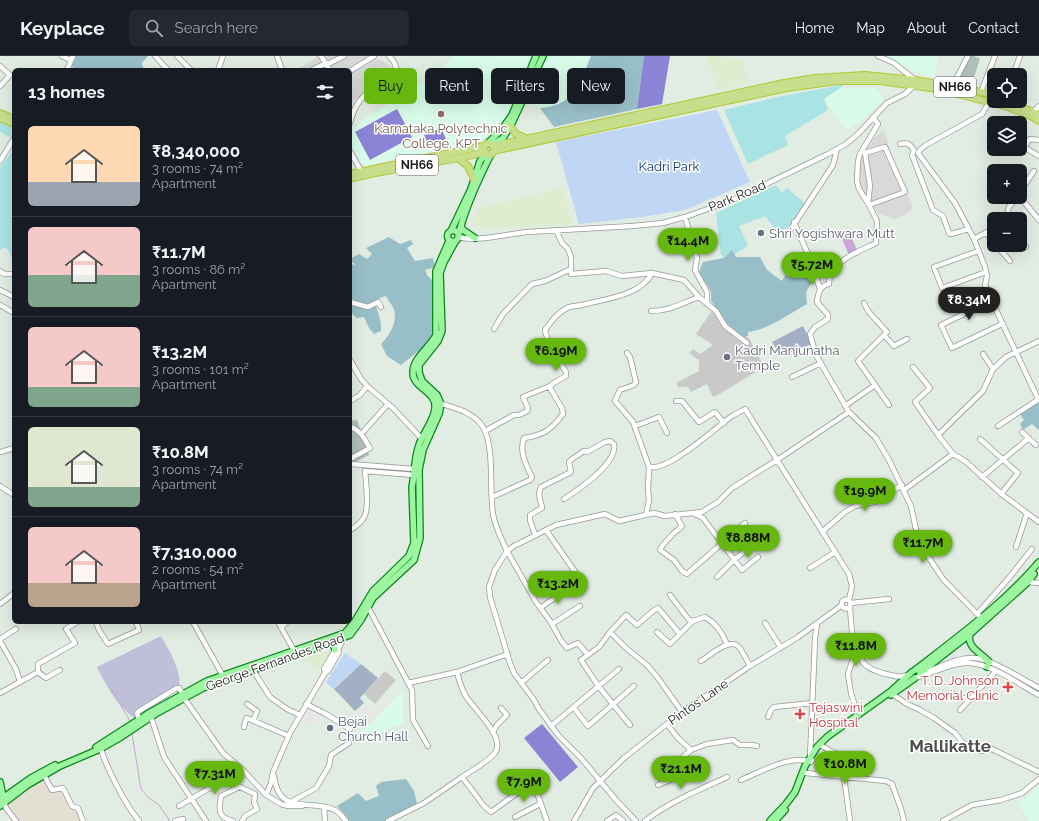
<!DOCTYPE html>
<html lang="en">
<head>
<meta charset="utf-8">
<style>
	body { margin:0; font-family:Raleway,sans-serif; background:#242831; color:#f1f3f6; height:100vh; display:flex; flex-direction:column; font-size:15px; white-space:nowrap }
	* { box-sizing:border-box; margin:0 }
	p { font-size:13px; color:#9ea1a6 }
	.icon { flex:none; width:22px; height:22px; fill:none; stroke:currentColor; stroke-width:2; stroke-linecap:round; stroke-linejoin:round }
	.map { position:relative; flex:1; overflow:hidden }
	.side { position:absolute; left:12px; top:12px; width:340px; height:556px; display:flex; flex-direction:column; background:#171b24; border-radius:6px; box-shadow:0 4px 16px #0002 }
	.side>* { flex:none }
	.hud { position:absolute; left:364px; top:12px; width:380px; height:36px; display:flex; gap:8px }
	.fabs { position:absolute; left:987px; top:12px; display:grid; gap:8px }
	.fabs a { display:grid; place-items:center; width:40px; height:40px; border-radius:6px; background:#171b24; box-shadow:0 4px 16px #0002; font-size:20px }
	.price { position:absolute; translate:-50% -34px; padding:0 9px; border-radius:14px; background:#66b80e; color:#111; font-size:13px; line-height:26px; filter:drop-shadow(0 1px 2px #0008) }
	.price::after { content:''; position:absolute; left:50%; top:24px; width:12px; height:9px; margin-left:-6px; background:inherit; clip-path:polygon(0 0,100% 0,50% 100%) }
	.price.on { background:#222; color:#fff }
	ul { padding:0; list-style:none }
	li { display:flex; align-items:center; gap:12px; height:100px; padding:0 16px }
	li+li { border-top:1px solid #363941 }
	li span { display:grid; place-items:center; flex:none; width:112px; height:80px; border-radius:6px; color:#555 }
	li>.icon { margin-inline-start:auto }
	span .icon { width:48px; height:48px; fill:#fffc; stroke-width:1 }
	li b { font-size:17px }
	h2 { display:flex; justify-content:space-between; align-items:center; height:48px; padding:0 16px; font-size:17px }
	.chip { padding:0 14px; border-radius:6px; background:#171b24; box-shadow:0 4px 16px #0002; font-size:14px; line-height:36px }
	.chip.on { background:#66b80e; color:#111 }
	header { display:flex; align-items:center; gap:24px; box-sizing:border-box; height:56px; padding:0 20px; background:#171b24; border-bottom:1px solid #363941 }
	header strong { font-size:19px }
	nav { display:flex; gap:22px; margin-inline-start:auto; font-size:14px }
	.search { width:280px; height:36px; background:#242831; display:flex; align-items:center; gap:10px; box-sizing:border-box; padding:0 14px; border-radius:6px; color:#9ea1a6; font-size:15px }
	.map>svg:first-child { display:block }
</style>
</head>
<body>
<header>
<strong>Keyplace</strong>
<div class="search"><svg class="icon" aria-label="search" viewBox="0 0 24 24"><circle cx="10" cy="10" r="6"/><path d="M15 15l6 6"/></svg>Search here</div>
<nav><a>Home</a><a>Map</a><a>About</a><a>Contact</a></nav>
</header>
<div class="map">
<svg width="1039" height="765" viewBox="0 0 1039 765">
	<rect width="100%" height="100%" fill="#e1ece2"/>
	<path fill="#d8d9d8" d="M316 0H366L368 4 379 3 386 7 391 11 392 15 388 21 368 34 355 44 350 53V14H296L316 2Z
		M884 74 891 98 912 149 911 155 895 163 879 158 862 134 860 120 863 98 874 82Z"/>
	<path fill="#deecd0" d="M705 0H716L743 5 747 26 720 34Z
		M563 132 572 168 485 173 471 166 480 152Z
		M329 595 330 596 327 602 319 614 314 611 315 610 312 608 311 605 305 607 304 603 321 597Z"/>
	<path fill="#e4dfd3" d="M46 720 54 734 63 732 76 756 80 755 85 765H12L2 752Z"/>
	<path fill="#d9fcea" d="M453 0H535L504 68 491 79 463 90 393 103 365 110 359 104 351 90 350 77 358 68 440 15Z
		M547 0H591L577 34 564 46 551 52H540L528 47 533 38Z
		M887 0H938L934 21 919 17 886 2Z
		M840 32H876L884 43 859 67 847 74 824 43Z
		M402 635 403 641V667L384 675 381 678 379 685 377 686 376 685 371 686 370 683 367 682 360 685 359 682 361 674 370 669Z
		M1039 729V765H1030L1019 749Z"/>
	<path fill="#c9c9c9" d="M711 256 739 269 737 276 749 282 764 311 721 337 713 341 707 328 691 336 687 330 684 332 683 330 679 332 676 327 699 315V304L689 297 693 293 700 298 713 289 696 278Z
		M385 615 396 624 375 648 364 638Z"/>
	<path fill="#adbfb6" d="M969 0H974L980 3 972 27 956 24Z
		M357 364 369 399 350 409V365Z"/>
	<path fill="#a9e3e3" d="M846 28 824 43 828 54 785 80 788 89 748 108 724 54 777 41Z
		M0 62 14 67V83L0 76Z
		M14 93V205L6 191 0 194V111Z
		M776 129 782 137 787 132 805 147 790 171 777 176 765 160 739 170 748 190 735 198 724 202 721 198 716 157Z"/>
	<path fill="#98bfc8" d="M73 0H148L142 7 144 14H73L71 2Z
		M591 0H644L637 53 554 71 540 52C574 50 580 27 591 0Z
		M389 181 400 188 411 184 413 188 407 192 415 205 433 202 435 211 425 214 427 219 432 224V281L426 289 401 309 387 300 381 288C389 280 398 266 394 254 393 249 388 245 386 240L380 242 375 246 381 267V275L374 278 369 272 364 261 357 262 350 256V207L356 210 350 203 359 198 367 203 372 198 366 192Z
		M732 194 736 201H760L767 214 782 225 791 208 800 206 809 212 812 219V226L806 236 807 248C787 259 770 273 748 276V280L743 281 728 268 711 245V235L699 216 703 206 724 202Z
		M1039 345V374L1032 368 1023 374 1020 368 1024 364 1020 358Z
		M406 723 414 735 417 748 387 765H350L346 760 337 750 358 737 366 745 379 740 376 730 381 726Z"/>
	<path fill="#bfbfd9" d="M161 580C170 597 182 613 179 633L167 642 154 649 135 663C117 649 107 631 97 611Z"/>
	<path fill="#a3afc3" d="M803 270 812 288 781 300 772 286Z
		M361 608 378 622 360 642 364 647 355 655 334 633Z"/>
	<path fill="#bfd7f4" d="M717 54 750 126 685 154 642 161 579 168 556 86Z
		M345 597 361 608 333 633 326 626Z"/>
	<path fill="#8b83d6" d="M644 0H670L662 48 637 53Z
		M397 53 412 81 370 104 355 76Z
		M441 72 446 83 429 91 424 79Z
		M542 668 578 711 560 726 524 682Z"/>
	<path fill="#e7e7e7" d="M385 643 389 646 371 664 360 663 358 661 360 659 356 655 364 649 372 656Z
		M308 652 320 658 313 670 302 664Z"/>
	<path fill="#c8a4d7" d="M848 174 857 194 849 199 840 178Z"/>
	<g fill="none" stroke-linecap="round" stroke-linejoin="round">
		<path stroke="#c8a4d7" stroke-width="1" d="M111 633 130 665
			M132 678 141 733 150 743 158 748 168 762 169 765"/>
		<g stroke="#989898" stroke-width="6">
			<path id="minor" d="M62 0 70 4
				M155 0 168 14
				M177 0 191 14
				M277 0 282 14
				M321 0 330 14
				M326 9 344 0
				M0 10 10 19 0 30
				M67 14 73 0
				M218 14 223 0
				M312 14 326 7
				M350 15 374 0
				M1013 19 1020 0
				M952 31 968 0
				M981 36 995 0
				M1033 56 1039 50
				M873 61 878 68 860 98 858 105 857 125 859 133 869 149 877 165 876 187C860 195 828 206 829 228 820 229 818 238 817 246L828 259V263L815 271 810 278 816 299 849 356 876 382 889 404 911 450 918 483 920 488 943 523 982 563
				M350 67C353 56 356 47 365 39 378 29 410 20 389 0
				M1039 84 1030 83 1024 91 1039 100
				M900 88C907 86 910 88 914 94L912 99 933 154 943 160 949 177 951 178 969 173
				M350 95 361 115
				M0 105 13 84
				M1020 136 1034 115
				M1020 141 1039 164
				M868 147 870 130 865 97 885 91 905 136 869 149
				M685 161 697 202 695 214 707 236V248
				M1003 163 1007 158 1009 151 1017 141
				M794 166 811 205 820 233
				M994 172 974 183 985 211 987 220 985 229 989 239 1038 343
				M556 174 562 187 568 193 571 201V218L606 215 622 220 652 217 684 224 699 241
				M1020 174 1024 178 1021 182 1026 191
				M789 176 833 109 837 93
				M986 177 994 186
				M458 181 470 183 486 182 527 176 633 170 663 167 685 161 733 144 828 98 846 88 858 78 887 47 905 38 915 29V24L894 7 878 0
				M974 183 955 147 918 97 920 94 926 89 982 58 990 45
				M996 189 1010 205
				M978 195 934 211 942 232 986 216
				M0 215C3 219 9 218 14 218
				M0 234 14 241
				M991 245 941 269 952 292 1002 268
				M350 246 368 251 378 246 381 251
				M0 249 14 257
				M651 255C670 255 682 247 699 241L716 255 725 270 747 287
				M494 273 503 258 532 228 545 225 571 213
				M884 279 894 290 907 283
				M627 297 630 301 636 326 634 329 620 334 615 345 633 366 649 411C668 416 715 372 732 360 736 358 741 355 745 353L849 518 852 530 849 544
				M983 298 993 313
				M350 304 361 323 367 330 393 352 421 382
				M913 311 930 332 915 346 938 379
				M792 321 821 307
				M875 329 889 349
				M350 345 360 339 367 330
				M676 345H682L699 366 715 356 724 367
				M439 347C454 352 474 356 483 371 495 392 489 434 493 458 495 471 502 484 507 495L495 514 489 531 490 541 510 607 514 617 534 644 539 653 558 679 581 702 616 744 636 765
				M845 350 875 329 858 305 887 276 868 255 864 247
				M635 370 659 361 667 377
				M998 370 1039 343
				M350 371C360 373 365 384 370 392L350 403
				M364 375 388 348
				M485 375 514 359H519L527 355 528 352 523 341 550 330
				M1022 376 1036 389
				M980 383 1018 417 1001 438
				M0 396 14 392
				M953 398 938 379 983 335 993 313 1006 301 1039 285
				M350 408 414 413
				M982 421 1029 382
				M0 430 14 439
				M904 434 953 398 965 405 1004 440 1039 466
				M492 441 530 424 532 421C526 409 519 396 524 382 544 379 551 374 563 358L562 352 550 332 552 328 566 320V316C558 303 548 289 545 274 551 266 557 257 567 252 571 250 577 250 582 249 604 243 641 240 652 217
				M675 458 682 470C679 474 675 475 672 479 668 483 662 489 660 494L674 504 682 515 687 518 745 467
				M695 458 703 462 742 514 758 501
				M646 459 649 444 648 433 649 411
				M350 474C356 471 363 465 365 459 369 449 366 425 365 415L414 419
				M546 474 578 520
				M822 476 845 456 855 450 875 446 902 429
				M535 479 530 464V459L542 452C541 444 537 439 541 431L571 416 569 406 572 403 584 395 587 396 605 386 610 385 614 388C618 407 578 434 564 443
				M1016 491 1027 457
				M810 512 835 496
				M717 521 734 504 760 483 755 476 759 474
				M1028 526 1039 527
				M670 539 689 564 693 565
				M841.5 548a4.5 4.5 0 1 1 9 0a4.5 4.5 0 1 1-9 0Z
				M851 547 889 543
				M0 548 13 538
				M368 551 412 634 413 664 428 690
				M850 551C851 567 852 593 862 605 867 613 878 616 886 618 894 620 900 622 907 619
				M540 552 568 533
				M977 558 1009 522 1032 493
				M96 566 99 574 108 588 139 574 136 566
				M193 566 223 620
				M278 566 296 598
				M765 567 781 592
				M552 568 580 550
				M281 572 287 566
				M610 576 626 559 637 569 653 555 658 552 680 578
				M657 576 670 588 693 565 705 561C716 567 722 576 727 588
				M0 583 16 573
				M0 585 16 613 20 626
				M338 593 339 596 328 615 325 617 324 613 335 594Z
				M338 593 346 579
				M856 594 848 618 851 637 858 660
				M588 599 578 587 567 592 562 586 550 565 536 546 507 495 514 490 556 469 605 458 619 465 654 457 665 460 702 456 718 446 732 432 777 404 849 356
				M701 605C709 600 729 582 738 590 742 594 747 605 750 610
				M253 614 270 641 287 653 300 659
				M929 615C942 610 959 601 974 602 991 602 1023 624 1039 632
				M38 616V608L75 587 66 573 77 566
				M457 616C459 624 462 635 467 642 475 654 506 682 495 697 487 707 472 714 462 721
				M918 621C933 617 951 607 966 607 988 605 1020 629 1039 639
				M408 627 457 616 508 598
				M521 627 548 604
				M0 637 38 616 46 622 60 614
				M951 637 969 644
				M892 638 907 648 920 654 934 662 955 677 963 687 972 692 980 695 992 693 1039 716
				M184 642 223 697 244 715 266 739 281 748 288 750H302
				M247 648 257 655 253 665
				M306 648 326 658 350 673
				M574 652 588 670 634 630
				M960 654 996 615
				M151 661 164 701 206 765
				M768 661 771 654 774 651 813 647
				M139 663 137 657 139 655 177 632H179L183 638
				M667 668 677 681 691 694 707 688 733 684 740 689H752L757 690
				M630 669 599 631 581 604 599 591 610 576 627 593 647 609 658 622 682 656
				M551 670 619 613
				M244 671 246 663 247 662 289 680
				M493 676 497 669 507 659 501 652
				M822 690C831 696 849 705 859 700
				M100 691C107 712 124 747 139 765
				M812 704 810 702 815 583 817 567
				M806 717 886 725 892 728 901 753 904 765
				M44 719 52 734 63 732 72 750 78 752 83 765
				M274 720C279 761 310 742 335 754 340 757 343 761 346 765
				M844 721 850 765
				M231 723 238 730 255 738 254 746 257 753 245 760 242 765
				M741 724C760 716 791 698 811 706
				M658 729 675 722 669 713 691 694
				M266 739 271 727 273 716 290 677 325 617
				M4 746 6 752 16 765
				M291 746 316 732 329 710 331 699 349 687
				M179 750 215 729 244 715
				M324 751 325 765
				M515 761 540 748
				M175 765 183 763
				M233 765C217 761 219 753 221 740L239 731
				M388 765 424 747 462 721 484 750 491 756 527 730 534 731 536 734 547 765
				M574 765 593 732 624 702 682 656 750 610 798 581 842 549
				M607 765 616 759 623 765
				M645 765C669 746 699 734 727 721
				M943 765 972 749 1001 744 1022 737 1039 723"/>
		</g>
		<g stroke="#0a871d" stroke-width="8">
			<path id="major" d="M487 88 502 73 512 59 536 0
				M492 89 503 82 512 67 543 0
				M461 170 463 174 475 182
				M447.5 180a5.5 5.5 0 1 1 11 0a5.5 5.5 0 1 1-11 0Z
				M451 175 471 133 480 105 486 98
				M458 181C464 154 479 122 491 98
				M970 578C966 592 982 597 989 606L987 611
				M329 587 334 590 335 594
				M915 614C959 580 1003 548 1039 506
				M920 617 970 578 1028 526 1034 518
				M891 639 915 622
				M96 691 149 657 207 625 345 577 355 565 373 535 409 500 414 487 412 431C415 417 414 403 419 389 423 377 434 365 435 352 437 336 414 332 413 318 412 302 429 293 436 279V215L449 185
				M0 726 4 745
				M0 744 31 722 55 709
				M0 750 26 730 60 710 100 693 121 681 157 657 203 632 316 592 350 579 361 564 373 542 414 504 420 482 419 414 423 394 439 358 441 348 437 339 422 325 419 316V309L438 285 442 275 440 217 444 206 455 186
				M770 765 786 748 795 736 805 710 817 691 827 681 890 636 912 616
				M775 765 785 754"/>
		</g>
		<g stroke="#b3c82f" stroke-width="8">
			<path id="highway" d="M1008 45 1039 59
				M0 57 14 63
				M0 62 14 68
				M510 70 516 78 525 82
				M483.5 93a5.5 5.5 0 1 1 11 0a5.5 5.5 0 1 1-11 0Z
				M493 90 784 27 815 22 865 19 915 24 981 36 994 40
				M493 95 787 32 837 25H880L938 33 1008 51 1031 60 1039 65
				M459 103 468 110 474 123
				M350 118 484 90
				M350 123C394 111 440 108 485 96"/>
		</g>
		<use href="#minor" stroke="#fff" stroke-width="4.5"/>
		<use href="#major" stroke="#9df4a1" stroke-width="5.5"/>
		<use href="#highway" stroke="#c7df8d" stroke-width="6"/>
	</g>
	<circle fill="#8d6e63" stroke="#fff" stroke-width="1.5" cx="441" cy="58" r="4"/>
	<g fill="#6b7280" stroke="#fff" stroke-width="1.5">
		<circle cx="761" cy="177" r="4"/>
		<circle cx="727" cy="301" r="4"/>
	</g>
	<g fill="#e0444e" stroke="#fff" stroke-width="1.5">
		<path d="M1006 625h4v4h4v4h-4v4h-4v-4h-4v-4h4z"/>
		<path d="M798 652h4v4h4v4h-4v4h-4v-4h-4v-4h4z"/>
	</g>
	<circle fill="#5c6f8a" stroke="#fff" stroke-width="1.5" cx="330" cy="672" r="4"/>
	<g text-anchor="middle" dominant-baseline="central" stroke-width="3" stroke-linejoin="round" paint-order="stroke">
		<g fill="#fff" stroke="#5f5f5f" stroke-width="1">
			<rect x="934" y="21" width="42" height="20" rx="3"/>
			<rect x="396" y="99" width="42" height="20" rx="3"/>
		</g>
		<g font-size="12" font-weight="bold" fill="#1b1b1b">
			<text x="955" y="31">NH66</text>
			<text x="417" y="109">NH66</text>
		</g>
		<g font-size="13" fill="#785e54" stroke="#fff">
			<text x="441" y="72">Karnataka Polytechnic<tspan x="441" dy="15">College, KPT</tspan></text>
		</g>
		<g font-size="13" fill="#123b6f" stroke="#fff">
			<text x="669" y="110">Kadri Park</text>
		</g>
		<g font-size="13" fill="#1b1b1b" stroke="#fff">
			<text transform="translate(737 140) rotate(-23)">Park Road</text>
			<text transform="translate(275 606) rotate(-20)">George Fernandes Road</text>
			<text transform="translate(698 646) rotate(-35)">Pintos Lane</text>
		</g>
		<g font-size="13" fill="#5b616d" stroke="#fff" text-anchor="start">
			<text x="769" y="177">Shri Yogishwara Mutt</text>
			<text x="735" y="294">Kadri Manjunatha<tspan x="735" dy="15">Temple</tspan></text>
		</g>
		<g font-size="13" fill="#be3a42" stroke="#fff" text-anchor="end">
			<text x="999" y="624">T. D. Johnson<tspan x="999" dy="15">Memorial Clinic</tspan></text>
			<text x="809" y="651" text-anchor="start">Tejaswini<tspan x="809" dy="15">Hospital</tspan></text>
		</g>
		<g font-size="13" fill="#4e5e75" stroke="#fff" text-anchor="start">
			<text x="338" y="665">Bejai<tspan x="338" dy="15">Church Hall</tspan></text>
		</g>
		<g font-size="17" font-weight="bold" fill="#4e4e4e" stroke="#fff">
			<text x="950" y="690">Mallikatte</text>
		</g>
	</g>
</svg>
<div class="fabs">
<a><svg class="icon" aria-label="locate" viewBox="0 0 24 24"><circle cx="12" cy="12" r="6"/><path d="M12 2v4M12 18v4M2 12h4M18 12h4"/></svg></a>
<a><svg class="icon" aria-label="layers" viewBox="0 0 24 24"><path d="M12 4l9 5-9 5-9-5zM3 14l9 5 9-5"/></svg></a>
<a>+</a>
<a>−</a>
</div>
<b class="price" style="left:688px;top:206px">₹14.4M</b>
<b class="price" style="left:812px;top:230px">₹5.72M</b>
<b class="price on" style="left:969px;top:265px">₹8.34M</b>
<b class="price" style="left:556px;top:316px">₹6.19M</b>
<b class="price" style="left:865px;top:456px">₹19.9M</b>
<b class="price" style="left:748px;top:503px">₹8.88M</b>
<b class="price" style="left:923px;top:508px">₹11.7M</b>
<b class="price" style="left:558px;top:549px">₹13.2M</b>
<b class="price" style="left:856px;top:611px">₹11.8M</b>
<b class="price" style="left:845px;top:729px">₹10.8M</b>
<b class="price" style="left:681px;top:734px">₹21.1M</b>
<b class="price" style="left:215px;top:739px">₹7.31M</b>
<b class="price" style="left:524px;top:747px">₹7.9M</b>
<div class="hud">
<a class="chip on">Buy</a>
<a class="chip">Rent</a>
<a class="chip">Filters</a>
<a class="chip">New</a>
</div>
<section class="side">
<h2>13 homes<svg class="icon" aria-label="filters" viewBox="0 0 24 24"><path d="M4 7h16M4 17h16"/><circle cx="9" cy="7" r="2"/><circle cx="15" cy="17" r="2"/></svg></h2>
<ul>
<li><span style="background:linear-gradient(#ffd9b3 70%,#9aa5b1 0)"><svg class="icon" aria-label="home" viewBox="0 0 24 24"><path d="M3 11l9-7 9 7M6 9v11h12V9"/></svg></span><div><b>₹8,340,000</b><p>3 rooms · 74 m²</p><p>Apartment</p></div></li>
<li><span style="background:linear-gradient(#f6c9c9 60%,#7fa58c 0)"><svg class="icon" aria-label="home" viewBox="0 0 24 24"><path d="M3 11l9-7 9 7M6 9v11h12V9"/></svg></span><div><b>₹11.7M</b><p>3 rooms · 86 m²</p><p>Apartment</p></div></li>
<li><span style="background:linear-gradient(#f6c9c9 75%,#7fa58c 0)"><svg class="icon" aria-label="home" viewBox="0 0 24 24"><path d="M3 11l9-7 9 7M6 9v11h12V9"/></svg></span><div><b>₹13.2M</b><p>3 rooms · 101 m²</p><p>Apartment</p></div></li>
<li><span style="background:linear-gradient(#dfe7d0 75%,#7fa58c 0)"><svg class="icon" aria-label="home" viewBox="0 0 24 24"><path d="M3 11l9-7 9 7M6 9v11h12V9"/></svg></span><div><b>₹10.8M</b><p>3 rooms · 74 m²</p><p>Apartment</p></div></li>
<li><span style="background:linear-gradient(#f6c9c9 70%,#b9a48a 0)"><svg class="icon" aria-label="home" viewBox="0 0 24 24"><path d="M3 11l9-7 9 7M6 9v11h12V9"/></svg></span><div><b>₹7,310,000</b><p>2 rooms · 54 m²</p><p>Apartment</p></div></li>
</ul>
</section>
</div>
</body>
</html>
